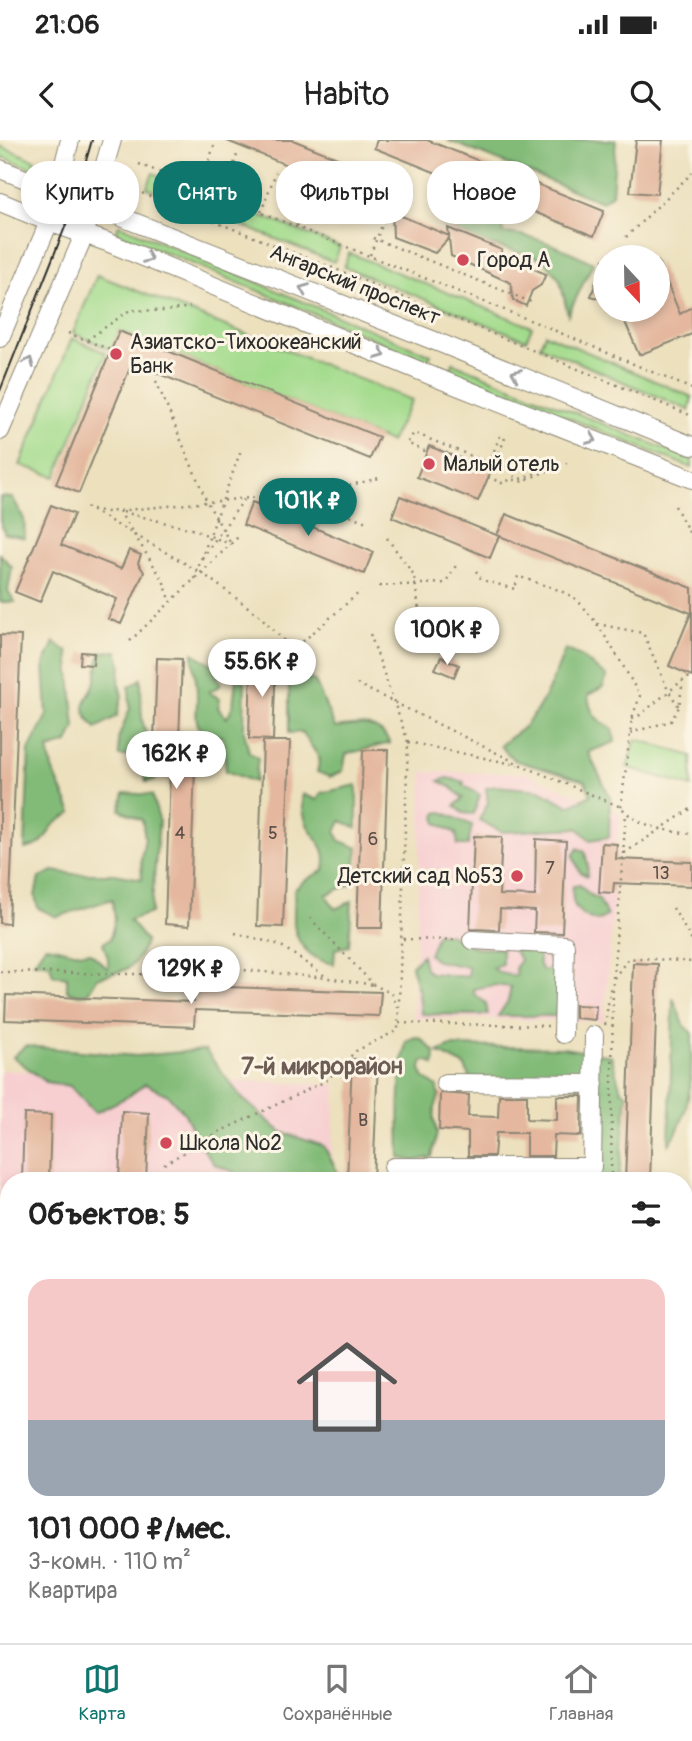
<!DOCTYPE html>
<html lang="ru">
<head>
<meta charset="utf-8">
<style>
	body { margin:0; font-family:Pangolin,sans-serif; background:#f6f6f6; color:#222; height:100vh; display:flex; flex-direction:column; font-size:26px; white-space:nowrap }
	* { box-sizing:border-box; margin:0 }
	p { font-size:23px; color:#767676 }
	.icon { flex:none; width:38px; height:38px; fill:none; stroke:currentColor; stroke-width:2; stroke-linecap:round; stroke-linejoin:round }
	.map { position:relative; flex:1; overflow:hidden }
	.side { position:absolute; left:0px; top:1032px; width:693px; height:471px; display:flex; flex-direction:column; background:#fff; border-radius:28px 28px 0 0; box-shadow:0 4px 10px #0003 }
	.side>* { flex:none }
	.hud { position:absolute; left:21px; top:21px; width:651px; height:63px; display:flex; gap:14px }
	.needle { width:46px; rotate:158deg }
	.buttons { position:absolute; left:593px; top:105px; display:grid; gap:14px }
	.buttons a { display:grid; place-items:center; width:77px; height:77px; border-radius:50%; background:#fff; box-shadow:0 4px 10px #0003; font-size:35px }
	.price { position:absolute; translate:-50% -60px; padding:0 16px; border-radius:24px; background:#fff; color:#222; font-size:23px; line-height:46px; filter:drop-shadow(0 2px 4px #0008) }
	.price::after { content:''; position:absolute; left:50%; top:42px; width:21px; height:16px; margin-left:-10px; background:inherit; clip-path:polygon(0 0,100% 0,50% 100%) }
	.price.selected { background:#0f766e; color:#fff }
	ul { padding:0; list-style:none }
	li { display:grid; align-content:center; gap:14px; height:371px; padding:0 28px }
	li span { display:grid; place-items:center; height:217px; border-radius:21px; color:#555 }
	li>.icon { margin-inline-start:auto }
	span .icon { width:126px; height:126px; fill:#fffc; stroke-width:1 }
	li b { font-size:30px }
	h2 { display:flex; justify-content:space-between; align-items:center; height:84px; padding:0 28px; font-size:30px }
	.tag { padding:0 24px; border-radius:28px; background:#fff; box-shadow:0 4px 10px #0003; font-size:24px; line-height:63px }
	.tag.selected { background:#0f766e; color:#fff }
	.status { display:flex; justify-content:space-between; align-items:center; height:49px; padding:0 35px; background:#fff; direction:ltr }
	.status svg { height:19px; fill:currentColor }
	header { display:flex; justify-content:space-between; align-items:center; height:91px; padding:0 28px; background:#fff; font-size:32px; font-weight:600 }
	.tabs { display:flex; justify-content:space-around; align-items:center; height:98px; border-top:2px solid #e0e0e0; background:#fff; font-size:19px; color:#767676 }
	.tabs a { display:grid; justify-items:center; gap:4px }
	.tabs .selected { color:#0f766e }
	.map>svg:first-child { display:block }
</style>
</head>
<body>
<div class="status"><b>21:06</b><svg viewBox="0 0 49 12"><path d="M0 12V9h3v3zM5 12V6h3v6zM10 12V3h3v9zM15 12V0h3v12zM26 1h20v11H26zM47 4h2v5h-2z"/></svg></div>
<header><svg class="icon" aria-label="back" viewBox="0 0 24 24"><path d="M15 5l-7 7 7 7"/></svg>Habito<svg class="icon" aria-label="search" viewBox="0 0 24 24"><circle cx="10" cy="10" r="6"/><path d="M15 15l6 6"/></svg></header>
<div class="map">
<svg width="692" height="1503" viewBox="0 0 692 1503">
	<rect width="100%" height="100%" fill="#fcf5e5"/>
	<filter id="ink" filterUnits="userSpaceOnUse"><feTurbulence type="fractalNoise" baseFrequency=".0143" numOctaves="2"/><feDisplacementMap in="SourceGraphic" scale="14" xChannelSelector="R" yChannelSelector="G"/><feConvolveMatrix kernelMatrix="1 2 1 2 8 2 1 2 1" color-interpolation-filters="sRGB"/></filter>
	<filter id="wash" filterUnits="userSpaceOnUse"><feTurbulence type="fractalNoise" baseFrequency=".00686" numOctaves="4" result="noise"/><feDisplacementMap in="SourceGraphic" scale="28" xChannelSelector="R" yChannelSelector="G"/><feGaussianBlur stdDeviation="1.57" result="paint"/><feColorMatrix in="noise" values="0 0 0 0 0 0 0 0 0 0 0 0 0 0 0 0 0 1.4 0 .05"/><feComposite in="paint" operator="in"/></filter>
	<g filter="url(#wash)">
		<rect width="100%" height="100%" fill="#ece0bd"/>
		<path fill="#f7cfd1" d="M423 632 525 633 621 673 604 881 413 878Z
			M0 930 336 945 330 1041H9V1141L0 1134Z"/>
		<path fill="#a3db8c" stroke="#67835c" stroke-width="2" d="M0 6 35 20 33 29 0 16Z
			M153 33 340 107 334 122 147 48Z
			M119 85 431 215 428 221 116 92Z
			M349 113 532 187 526 200 344 127Z
			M97 135 412 260 390 302 119 191 111 210 73 193Z
			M545 194 692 257 689 270 540 206Z
			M72 198 106 213 56 337 20 325Z
			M453 223 692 320V328L451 230Z
			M636 599 692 616V647L627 627Z
			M684 1397 692 1398V1503H187L193 1494H684Z"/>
		<path fill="#82bb78" stroke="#567352" stroke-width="2" d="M447 0H616L612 54 602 62Z
			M453 69 464 73 486 71 503 78V93C533 94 566 109 593 123L568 175 560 140 543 119 480 102 442 85Z
			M0 357 13 358 24 379 25 398 5 394 0 381Z
			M0 414 12 427 8 451 15 462H0Z
			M54 502 68 512 75 587 68 603 48 609 52 629 72 673C66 677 57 681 52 687 42 701 45 704 25 709L29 610 47 575 44 524Z
			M565 509 581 516 607 537 603 547 588 555C590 575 597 580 613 589L615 602 588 612 610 657 609 697 590 700 578 688 502 692 479 680 488 663 486 648 496 646 540 650 569 666 591 655 585 641 514 620 500 606C508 597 519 593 526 585 545 562 555 536 565 509Z
			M117 511 121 524 119 544 122 556 117 576 96 588C73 564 89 562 96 539 98 530 98 521 101 512Z
			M193 513 212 524 221 545 209 552 220 559 218 568 227 578 233 565 236 539 245 542 244 591 249 612 258 618 255 642 226 631 223 597C188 592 198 579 197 553 197 540 193 526 193 513Z
			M299 536 315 541 335 588C357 585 377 580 390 603L346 614 343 631 330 637 317 632 320 619 302 592 289 593V538Z
			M141 539C142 566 137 591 158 610L155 640 146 642 140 616H119L118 599 130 568 129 547Z
			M447 638 464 642 463 645 480 655 474 674 463 673 455 666 463 658 451 647 439 641Z
			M357 645V688L341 681 336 692 340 701 358 708 353 743 326 755 335 769 352 761 349 806 335 809 334 824C315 821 300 809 295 790 292 778 296 762 294 750L304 741 324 730C328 709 320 705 309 688 303 678 302 666 302 654L317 660 321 653Z
			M124 653 152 655 159 680 151 773 129 780 146 801C133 833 129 828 97 838L87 854 79 855 67 851V837L53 835 50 824 34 822 45 806C61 807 74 815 90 812L108 829V818L103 803 110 799 115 779 112 759 57 777 38 768 35 756 39 738 53 731 73 734H114L142 739 141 719 145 698 142 680 120 670Z
			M442 672 472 685 468 705H458L456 693 437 683 435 677 437 673Z
			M578 708 585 712 588 726 587 736 580 732 573 716Z
			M580 745 590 755 599 759 607 776 597 781C578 775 570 766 573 746Z
			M437 793 449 794 476 808 502 809V824L492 828 501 833 516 836 515 829 520 819 513 810 539 809V824L543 831 550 830 553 824 547 817 550 811 558 808 557 876H498L508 861 511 847 494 845 473 849 474 854 486 863 488 875 421 874 419 853 411 826 422 815 425 828 430 833 468 837V827L437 821 429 815Z
			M673 858 685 887 692 893C692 934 692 973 669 1005Z
			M415 897 421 899 435 912 434 925 429 921H423L421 928 423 937 437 947 439 956 435 968 434 979 437 993 432 1017 415 1021 400 1018C399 980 398 939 406 901Z
			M25 906 136 916 205 910 242 958 281 992 324 1006 339 1035V1041H236L234 1032 214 1024 198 1001 185 974 168 955 145 944 129 956 95 973 70 946 46 942 13 917Z
			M451 906 563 908 611 916 621 950 627 954 619 1041H594L604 1021 597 988 600 948 470 938 464 925 438 912Z
			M525 1033 562 1037 561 1041H434L436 1035Z
			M0 1139 9 1148V1171L0 1167Z
			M0 1213 9 1215V1264L0 1269Z
			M684 1339 692 1340V1364L684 1363Z
			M9 1396V1494L188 1495 182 1503H0V1401Z
			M684 1412 692 1413V1503H673L669 1498 658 1495 684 1494Z
			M406 1494 473 1495 478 1503H347Z
			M535 1494 564 1495 565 1503H527Z
			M200 1495H326V1503H194Z"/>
		<g id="blocks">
			<path fill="#e4b79e" d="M225 0H293L367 30 358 54Z
				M377 0H427L604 71 594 96 374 8Z
				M636 0H663L657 54 630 52Z
				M392 72 449 96 448 88 502 110 500 115 546 134 541 145 532 151 526 166 513 160 511 143 451 116 449 98 435 113 393 97Z
				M604 120 606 121V160L591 156Z
				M658 121 680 174 692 167V194L639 215 620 170H658Z
				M119 191 379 297 370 319 132 223 79 353 56 344Z
				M429 306 491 331 478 361 417 337Z
				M400 356 499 396 490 418 392 377Z
				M252 362 373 412 364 434 243 385Z
				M51 365 74 374 61 405 121 429 129 410 141 415 138 423 144 432 121 484 108 479 117 459 53 431 40 462 15 452Z
				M506 374 692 448V536L669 526 691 473 497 395Z
				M0 495 21 496 9 784 0 783Z
				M81 512 94 513 93 525 80 524Z
				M441 517 459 525 454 537 435 529Z
				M157 518 182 519 179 600 196 601 189 786 165 784 171 601 154 600Z
				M251 519 276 520 273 600 249 599Z
				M263 601H290L283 787 257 786Z
				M363 610H388L382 788H357Z
				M474 696 502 697 499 755 535 756 536 699 566 701 562 793 534 792 535 771 500 769 499 790 470 789Z
				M602 703 617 704 616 719 692 722V746L614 743 613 753 599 752Z
				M633 823 658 824 650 1041H625Z
				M194 846 381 852 379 876 195 870 194 887 5 880 6 855 194 862Z
				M575 865 596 866 595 880 575 878Z
				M352 919 378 920 373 1041H347Z
				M440 953 469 955 468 976 498 977 499 955H527V979L557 980V956H582L581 996 554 995 553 1016H526V993H496L494 1016H468V992L439 990Z
				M122 971 149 973 146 1041H119Z
				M24 974 51 975 49 1041H22Z"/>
		</g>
	</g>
	<g filter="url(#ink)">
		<use href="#blocks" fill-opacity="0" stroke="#8c8674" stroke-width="2"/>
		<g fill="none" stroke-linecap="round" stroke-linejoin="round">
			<g stroke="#8c8674" stroke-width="20">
				<path id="minor" d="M0 29 445 205 692 306
					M0 62 49 82 107 102 432 236 692 339
					M0 198 49 82 70 0
					M0 291 84 95 112 0
					M472 800 565 805 563 894
					M445 943 594 944
					M393 1027H592L594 895
					M0 1177 9 1182
					M684 1330 692 1331
					M684 1376 692 1377"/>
			</g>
			<path stroke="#8c8674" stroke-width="2.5" stroke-dasharray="2 5" stroke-linecap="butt" d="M139 24 542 185 692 249
				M200 47 214 6
				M129 48 338 130 692 276
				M223 57 237 15
				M261 72 276 32
				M297 86 314 46
				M626 97 692 33
				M373 98 531 162
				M370 115 404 32
				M68 193 111 210
				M87 200 130 170 166 171 190 167
				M156 241 207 362 231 404
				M500 296 489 323 414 293 407 303 427 312 429 306 487 329 491 331 488 337 502 343 512 339 520 342 567 323
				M505 298 494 327 498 329 509 324 514 329 512 335 520 339 538 332 525 326 527 323 541 329 562 321
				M298 355 369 383
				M675 366 692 398
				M86 367 202 433 259 475 293 510 361 451
				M92 369 106 372 331 350 383 337
				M119 371 163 440 171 462
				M123 372 191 389 231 404
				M387 398 414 435 420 477
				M202 418 245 358
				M476 431 482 440 515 449 518 436C535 443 555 447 571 456 590 466 626 530 637 551
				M194 439 241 310
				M379 446 445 443 457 424
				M597 484 643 493 668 550 679 567
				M130 501 238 397
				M357 544 523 626 621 667C638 687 668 691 692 694
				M632 578 640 575 683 540
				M630 593 671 581 679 567 683 540 692 536
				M408 602 518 625
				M621 667 632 578 641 553
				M623 714 626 673
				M673 768 692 801
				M310 778 374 845 391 853 398 870
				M235 793 280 805 325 836
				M403 799 459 800
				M0 832 192 835 243 830 328 838 374 845
				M614 838 628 819 642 818 692 822
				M399 883 549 886
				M605 885 611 844
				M164 1024 221 991 326 941 356 911 398 890 408 602 369 491
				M611 1041 613 839 623 714 692 668
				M684 1068H692
				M684 1104 692 1102
				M0 1138 9 1164
				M0 1240 9 1223
				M0 1411 9 1413
				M684 1450H692
				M0 1487 9 1492
				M15 1494 36 1503
				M643 1494 661 1503
				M659 1494V1503
				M55 1503 69 1494
				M170 1503 176 1494
				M346 1503 360 1494
				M544 1503 549 1494
				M616 1503V1494"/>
			<use href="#minor" stroke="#fff" stroke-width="18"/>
			<path stroke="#2b2b2b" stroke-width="2" d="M0 251 71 72 92 0"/>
		</g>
		<defs><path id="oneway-chevron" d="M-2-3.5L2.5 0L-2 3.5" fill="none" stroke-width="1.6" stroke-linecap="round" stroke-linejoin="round" transform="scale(1.75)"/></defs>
		<g stroke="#a0a0a0">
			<use href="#oneway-chevron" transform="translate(148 118) rotate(22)"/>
			<use href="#oneway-chevron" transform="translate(304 149) rotate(-158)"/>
			<use href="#oneway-chevron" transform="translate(381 214) rotate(22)"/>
			<use href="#oneway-chevron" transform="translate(29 222) rotate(-67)"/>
			<use href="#oneway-chevron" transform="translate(516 234) rotate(-158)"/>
			<use href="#oneway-chevron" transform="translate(592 299) rotate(22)"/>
		</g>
	</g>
	<g fill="#d1495b" stroke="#fcf5e5" stroke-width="2.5">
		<circle cx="463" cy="120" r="7"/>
		<circle cx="116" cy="214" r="7"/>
		<circle cx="429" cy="324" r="7"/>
		<circle cx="517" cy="736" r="7"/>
		<circle cx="166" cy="1003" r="7"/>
	</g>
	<g text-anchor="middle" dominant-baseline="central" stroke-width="6" stroke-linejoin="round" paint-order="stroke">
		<g font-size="18" fill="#594e48">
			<text x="180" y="693">4</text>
			<text x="273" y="693">5</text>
			<text x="373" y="699">6</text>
			<text x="550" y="728">7</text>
			<text x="661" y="733">13</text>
			<text x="363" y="980">В</text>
		</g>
		<g font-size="21" fill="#2b2b2b" stroke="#fcf5e5" text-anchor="start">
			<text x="477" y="120">Город А</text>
			<text x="130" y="202">Азиатско-Тихоокеанский<tspan x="130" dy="24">Банк</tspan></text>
			<text x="443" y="324">Малый отель</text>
			<text x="503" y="736" text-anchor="end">Детский сад №53</text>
			<text x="180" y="1003">Школа №2</text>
		</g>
		<g font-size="21" fill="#2b2b2b" stroke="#fcf5e5">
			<text transform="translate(355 145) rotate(22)">Ангарский проспект</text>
		</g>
		<g font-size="24" font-weight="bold" fill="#6c5c53" stroke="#fcf5e5">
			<text x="322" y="926">7-й микрорайон</text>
		</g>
	</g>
</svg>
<div class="buttons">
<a><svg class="needle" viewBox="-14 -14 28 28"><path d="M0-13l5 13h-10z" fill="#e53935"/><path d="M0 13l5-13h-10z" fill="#767676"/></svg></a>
</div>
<b class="price selected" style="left:308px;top:398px">101K ₽</b>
<b class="price" style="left:447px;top:527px">100K ₽</b>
<b class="price" style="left:262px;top:559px">55.6K ₽</b>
<b class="price" style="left:176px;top:651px">162K ₽</b>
<b class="price" style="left:191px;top:866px">129K ₽</b>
<div class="hud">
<a class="tag">Купить</a>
<a class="tag selected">Снять</a>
<a class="tag">Фильтры</a>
<a class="tag">Новое</a>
</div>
<section class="side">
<h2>Объектов: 5<svg class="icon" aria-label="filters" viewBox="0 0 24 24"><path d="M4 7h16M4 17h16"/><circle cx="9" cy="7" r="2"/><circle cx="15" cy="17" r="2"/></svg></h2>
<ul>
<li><span style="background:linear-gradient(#f6c9c9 65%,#9aa5b1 0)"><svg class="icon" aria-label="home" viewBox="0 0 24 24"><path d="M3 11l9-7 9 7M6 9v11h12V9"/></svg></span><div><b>101 000 ₽/мес.</b><p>3-комн. · 110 m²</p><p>Квартира</p></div></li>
</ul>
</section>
</div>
<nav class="tabs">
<a class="selected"><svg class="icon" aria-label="map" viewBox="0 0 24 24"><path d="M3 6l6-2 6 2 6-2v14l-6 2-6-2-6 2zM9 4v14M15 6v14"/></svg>Карта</a>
<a><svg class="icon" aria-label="saved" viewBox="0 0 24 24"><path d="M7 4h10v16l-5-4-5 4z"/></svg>Сохранённые</a>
<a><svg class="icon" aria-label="home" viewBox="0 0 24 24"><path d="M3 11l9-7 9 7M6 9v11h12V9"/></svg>Главная</a>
</nav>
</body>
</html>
